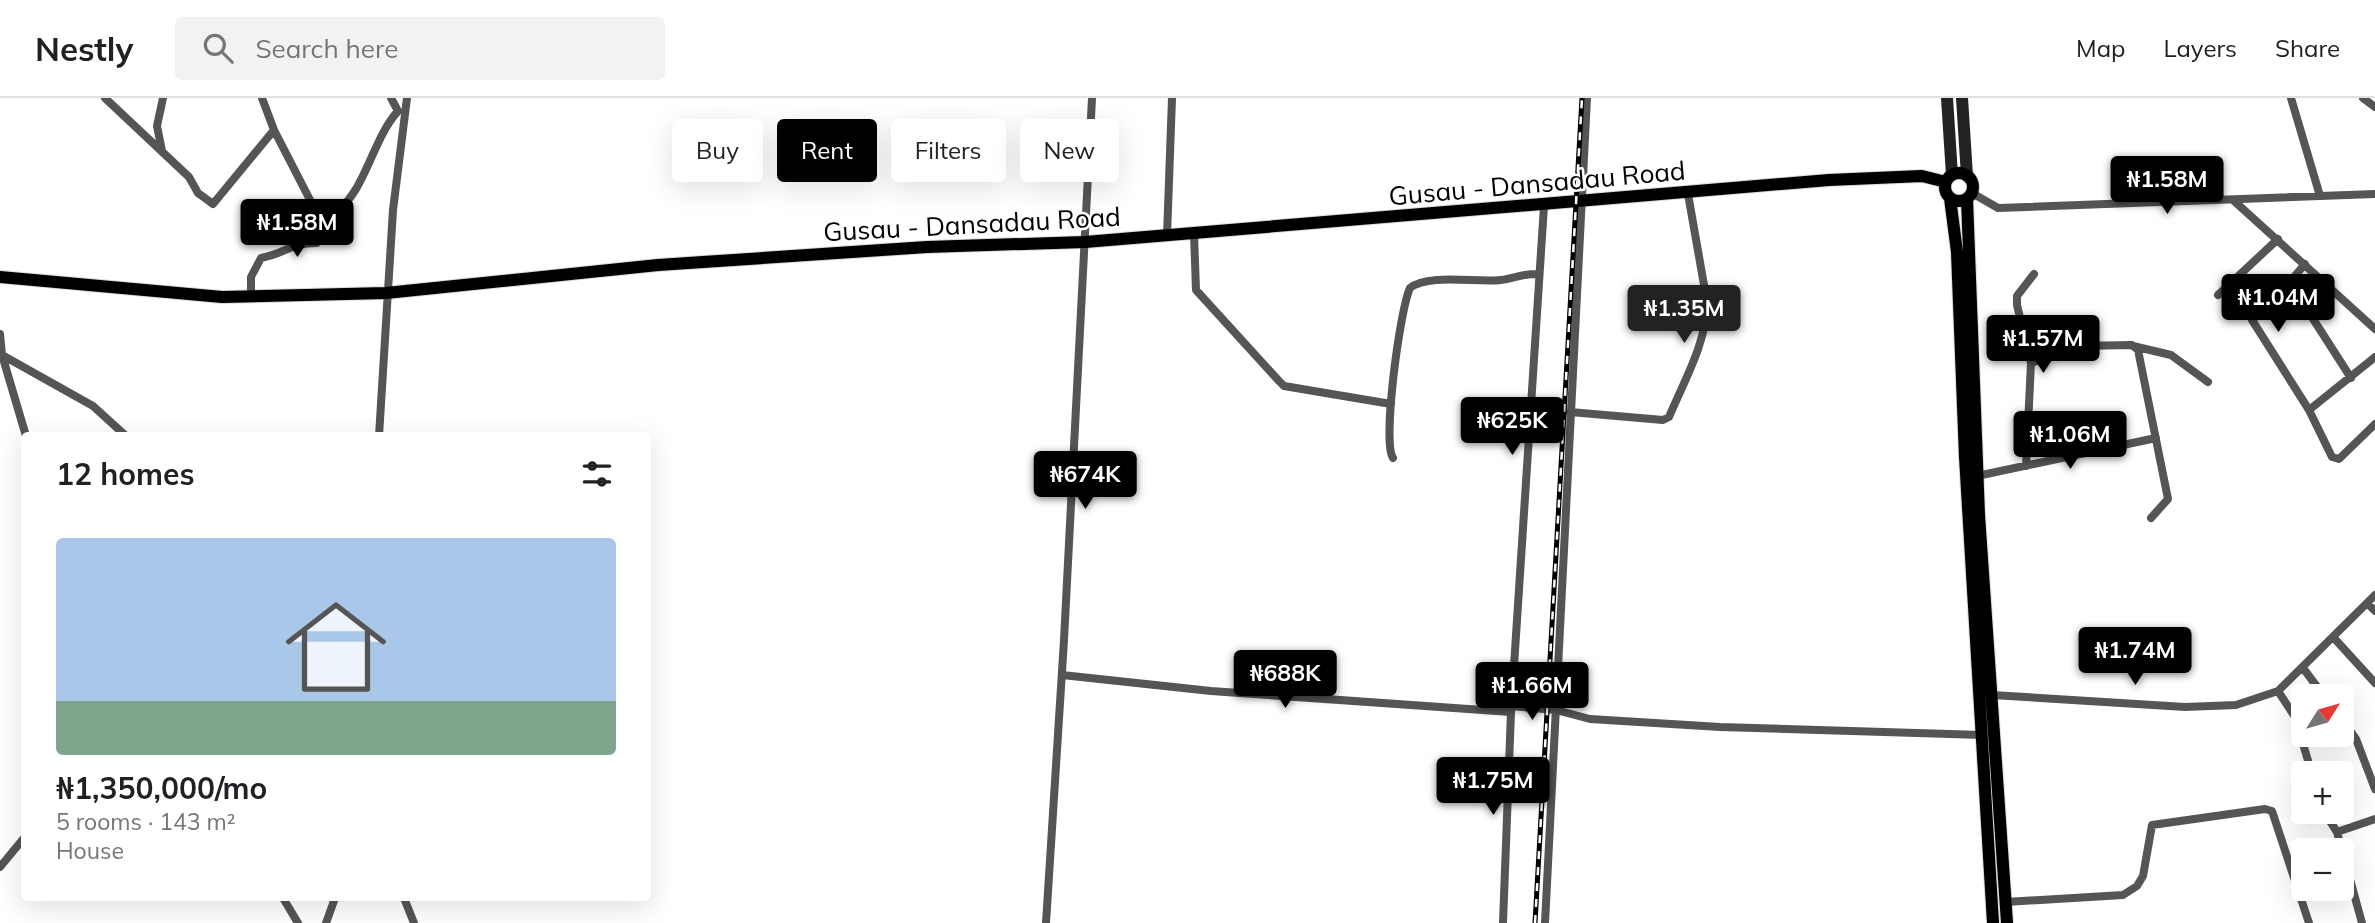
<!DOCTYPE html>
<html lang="en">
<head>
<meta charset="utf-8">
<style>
	body { margin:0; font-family:Mulish,sans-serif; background:#f2f2f2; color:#202124; height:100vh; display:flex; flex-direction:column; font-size:26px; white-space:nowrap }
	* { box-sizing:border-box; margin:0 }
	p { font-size:23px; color:#757577 }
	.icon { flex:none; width:38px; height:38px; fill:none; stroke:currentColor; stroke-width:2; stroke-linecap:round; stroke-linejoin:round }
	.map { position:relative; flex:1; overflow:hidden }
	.details { position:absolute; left:21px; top:334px; width:630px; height:469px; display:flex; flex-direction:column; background:#fff; border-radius:7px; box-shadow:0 7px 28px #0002 }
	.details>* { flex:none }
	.hud { position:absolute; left:672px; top:21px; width:665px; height:63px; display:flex; gap:14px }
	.needle { width:46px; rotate:53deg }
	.fabs { position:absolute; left:2291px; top:586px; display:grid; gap:14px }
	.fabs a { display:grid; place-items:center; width:63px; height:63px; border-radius:7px; background:#fff; box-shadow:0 7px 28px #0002; font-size:35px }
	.price { position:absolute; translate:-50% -60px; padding:0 16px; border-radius:7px; background:#000; color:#fff; font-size:23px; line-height:46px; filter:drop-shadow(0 2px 4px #0008) }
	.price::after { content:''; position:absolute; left:50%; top:42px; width:21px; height:16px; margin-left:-10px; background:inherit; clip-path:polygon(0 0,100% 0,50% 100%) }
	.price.on { background:#222; color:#fff }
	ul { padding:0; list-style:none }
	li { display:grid; align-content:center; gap:14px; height:371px; padding:0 35px }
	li+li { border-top:2px solid #e0e0e0 }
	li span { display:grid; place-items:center; height:217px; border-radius:7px; color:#555 }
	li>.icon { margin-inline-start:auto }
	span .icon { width:126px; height:126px; fill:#fffc; stroke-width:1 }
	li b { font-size:30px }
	h2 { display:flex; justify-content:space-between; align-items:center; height:84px; padding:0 35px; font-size:30px }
	.pill { padding:0 24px; border-radius:7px; background:#fff; box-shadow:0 7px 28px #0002; font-size:24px; line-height:63px }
	.pill.on { background:#000; color:#fff }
	header { display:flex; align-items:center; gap:42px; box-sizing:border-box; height:98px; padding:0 35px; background:#fff; border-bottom:2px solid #e0e0e0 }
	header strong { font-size:33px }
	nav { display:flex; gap:38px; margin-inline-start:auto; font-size:24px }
	.search { width:490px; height:63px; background:#f2f2f2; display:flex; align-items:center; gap:18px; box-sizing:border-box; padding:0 24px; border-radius:7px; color:#757577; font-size:26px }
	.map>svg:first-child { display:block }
</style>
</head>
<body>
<header>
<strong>Nestly</strong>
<div class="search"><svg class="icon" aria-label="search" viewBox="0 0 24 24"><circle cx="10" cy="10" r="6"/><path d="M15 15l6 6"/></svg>Search here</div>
<nav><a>Map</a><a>Layers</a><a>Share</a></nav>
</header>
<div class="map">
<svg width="2375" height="825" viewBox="0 0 2375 825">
	<rect width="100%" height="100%" fill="#fff"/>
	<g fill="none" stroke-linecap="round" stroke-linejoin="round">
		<g stroke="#dbdbdb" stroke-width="14">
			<path id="primary" d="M1945 89a14 14 0 1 1 28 0a14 14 0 1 1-28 0Z
				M1950 100 1957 154 1965 359 1993 825
				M1967 101 1979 417 2007 825
				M0 179 222 199 386 195 658 167 927 149 1085 144 1829 82 1922 78 1946 84"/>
		</g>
		<path stroke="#555" stroke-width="8" d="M105 0 189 79 198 95 213 106 274 32
			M262 0 274 32 325 131
			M2291 0 2320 98
			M2363 0 2375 9
			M162 53 157 28 163 0
			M1972 95 1998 110 2375 96
			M2233 102 2375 231
			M1194 136 1196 192 1279 283 1284 288 1391 306
			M1167 138 1172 0
			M2305 166 2272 205 2252 222 2309 312 2332 359 2339 361 2375 326
			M2324 182 2308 201V213L2351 280
			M251 196V179L261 160C287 155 289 145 317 145 328 125 344 110 356 91 371 66 379 34 398 13L391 0
			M2218 197 2278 141
			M0 236 2 257 26 338
			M2133 248 2171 257 2208 284
			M2 257 93 308 126 338
			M2031 265 2017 207V198L2034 176
			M2309 312 2375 259
			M1570 314 1663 322 1669 319C1684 283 1707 244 1707 204L1688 96
			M379 338 393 112 407 0
			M1393 360C1382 344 1400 211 1410 190 1428 175 1478 185 1501 182 1515 180 1525 175 1539 176
			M2026 368 2031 265 2078 248 2132 247 2138 252 2168 401 2151 420
			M1977 378 2156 340
			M2367 505 2375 513
			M2334 540 2375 585
			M2303 570 2324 598
			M1062 577 1211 593 1511 614
			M1992 597 2185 609 2236 607 2278 593
			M1511 608 1556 612 1590 621 1720 629 1982 637
			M2342 621 2356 641 2375 691
			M2312 676 2295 619 2278 593 2375 497
			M2324 714 2337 734 2362 825
			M2337 734 2375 721
			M0 769 24 740
			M283 800 298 825
			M404 800 414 825
			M2005 804 2123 797 2137 788 2143 778 2152 727 2265 711 2272 713 2309 825
			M326 825 335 800
			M1046 825 1064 542 1092 0
			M1503 825 1511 614 1544 108
			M1545 825 1587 0"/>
		<path stroke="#222" stroke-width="12" d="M1947 0 1952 77
			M1962 0 1967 78"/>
		<use href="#primary" stroke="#000" stroke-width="12"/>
		<g stroke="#000" stroke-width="5">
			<path id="rail" d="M1535 825 1582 0"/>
		</g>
		<use href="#rail" stroke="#fff" stroke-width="2.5" stroke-dasharray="8" stroke-linecap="butt"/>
	</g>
	<g text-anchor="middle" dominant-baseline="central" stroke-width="5" stroke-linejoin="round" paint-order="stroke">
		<g font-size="26" fill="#000" stroke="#fff">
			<text transform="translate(1537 85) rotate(-5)">Gusau - Dansadau Road</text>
			<text transform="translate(972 126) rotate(-3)">Gusau - Dansadau Road</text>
		</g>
	</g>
</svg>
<div class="fabs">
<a><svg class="needle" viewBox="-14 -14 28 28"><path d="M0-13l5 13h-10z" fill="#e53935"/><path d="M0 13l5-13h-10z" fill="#757577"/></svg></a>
<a>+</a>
<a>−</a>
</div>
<b class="price" style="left:2167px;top:118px">₦1.58M</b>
<b class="price" style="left:297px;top:161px">₦1.58M</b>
<b class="price" style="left:2278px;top:236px">₦1.04M</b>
<b class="price on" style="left:1684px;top:247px">₦1.35M</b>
<b class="price" style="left:2043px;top:277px">₦1.57M</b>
<b class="price" style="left:1512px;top:359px">₦625K</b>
<b class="price" style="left:2070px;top:373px">₦1.06M</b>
<b class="price" style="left:1085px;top:413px">₦674K</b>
<b class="price" style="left:2135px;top:589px">₦1.74M</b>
<b class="price" style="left:1285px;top:612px">₦688K</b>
<b class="price" style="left:1532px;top:624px">₦1.66M</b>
<b class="price" style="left:1493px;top:719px">₦1.75M</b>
<div class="hud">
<a class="pill">Buy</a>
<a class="pill on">Rent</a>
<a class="pill">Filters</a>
<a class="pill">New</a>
</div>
<section class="details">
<h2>12 homes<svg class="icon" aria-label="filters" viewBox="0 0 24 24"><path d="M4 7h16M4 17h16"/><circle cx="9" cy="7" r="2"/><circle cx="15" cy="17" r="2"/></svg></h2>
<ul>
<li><span style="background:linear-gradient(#a9c7e8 75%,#7fa58c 0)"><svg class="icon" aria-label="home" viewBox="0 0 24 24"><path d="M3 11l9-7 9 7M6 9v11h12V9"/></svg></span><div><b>₦1,350,000/mo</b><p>5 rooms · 143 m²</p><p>House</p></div></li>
</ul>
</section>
</div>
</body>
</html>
